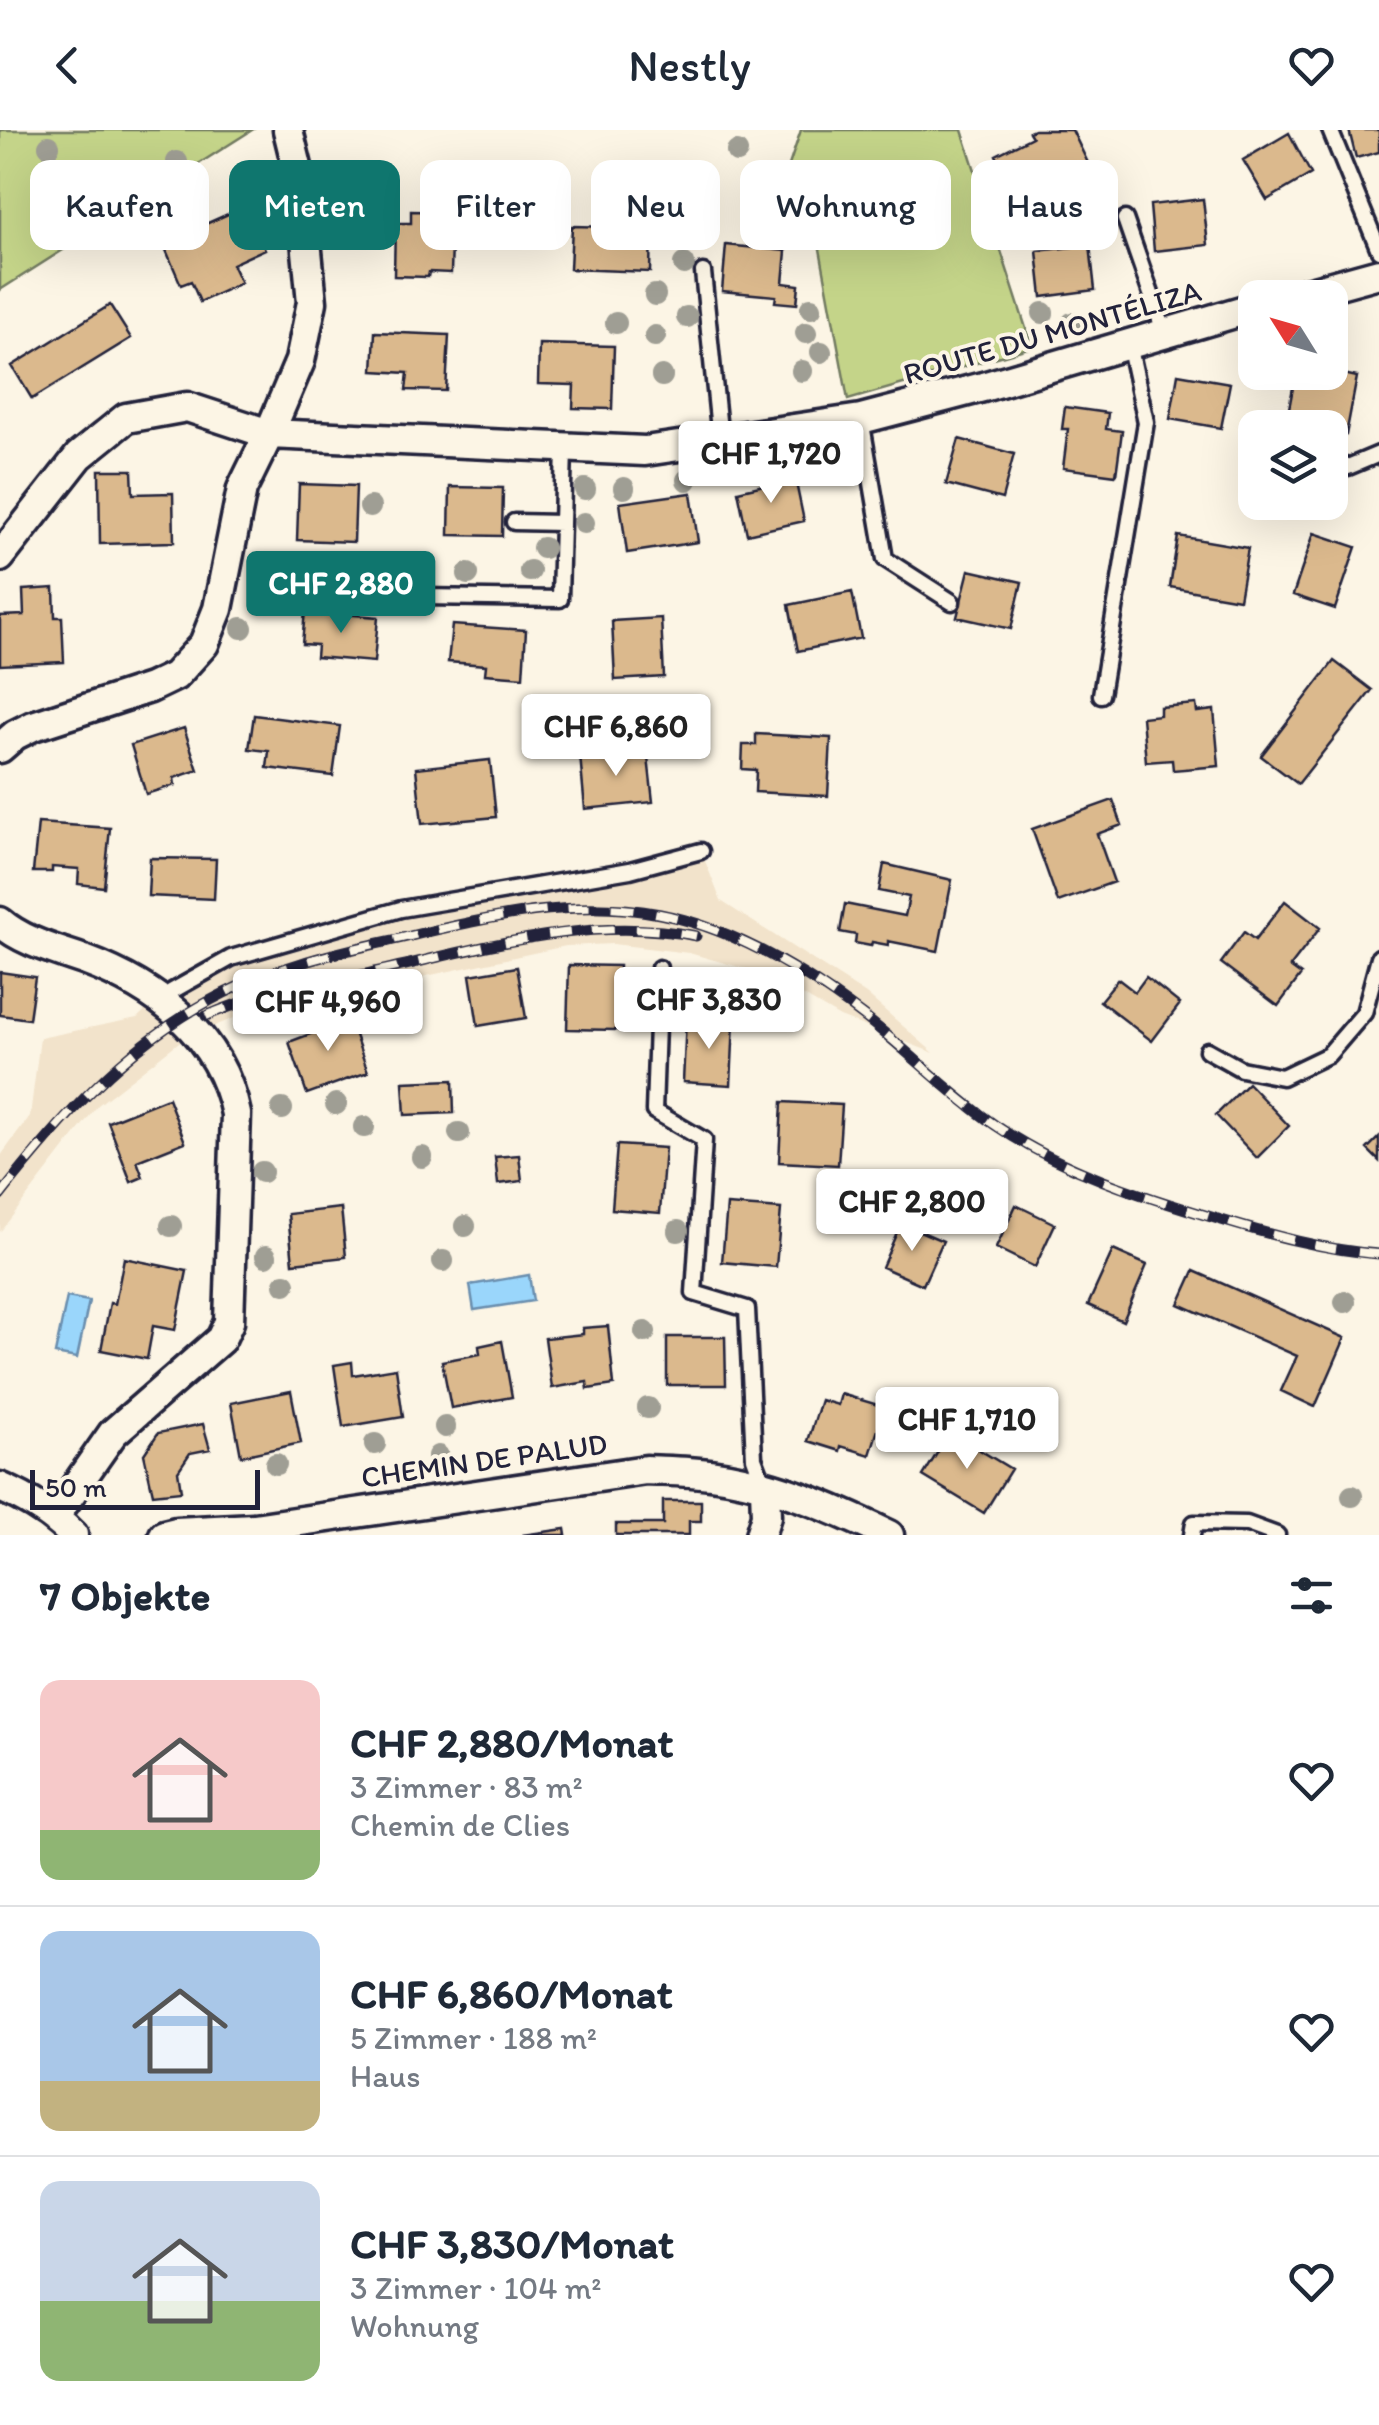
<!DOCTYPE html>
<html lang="de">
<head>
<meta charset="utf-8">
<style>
	body { margin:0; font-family:Itim,sans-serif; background:#f6f6f7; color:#1f2937; height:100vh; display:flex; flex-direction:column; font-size:38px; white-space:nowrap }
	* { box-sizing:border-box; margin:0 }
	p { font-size:32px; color:#747a83 }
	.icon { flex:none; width:55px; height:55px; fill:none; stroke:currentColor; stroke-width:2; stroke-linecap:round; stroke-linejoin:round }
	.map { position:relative; height:1405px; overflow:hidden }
	.sheet { display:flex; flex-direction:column; background:#fff; flex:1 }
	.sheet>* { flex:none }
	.hud { position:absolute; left:30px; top:30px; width:1320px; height:90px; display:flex; gap:20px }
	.needle { width:65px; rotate:307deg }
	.tools { position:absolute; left:1238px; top:150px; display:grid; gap:20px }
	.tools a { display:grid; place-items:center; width:110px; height:110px; border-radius:20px; background:#fff; box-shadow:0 10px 40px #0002; font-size:50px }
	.scale { position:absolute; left:30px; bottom:25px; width:230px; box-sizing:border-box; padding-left:10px; border:5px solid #22223b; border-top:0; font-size:28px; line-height:35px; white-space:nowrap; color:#22223b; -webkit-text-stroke:8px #fcf5e5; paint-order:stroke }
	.price { position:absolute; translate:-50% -85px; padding:0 22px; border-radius:10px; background:#fff; color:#222; font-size:32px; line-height:65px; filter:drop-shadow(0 2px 5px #0008) }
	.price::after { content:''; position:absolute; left:50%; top:60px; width:30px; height:22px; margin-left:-15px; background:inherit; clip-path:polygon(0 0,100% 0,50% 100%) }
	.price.selected { background:#0f766e; color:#fff }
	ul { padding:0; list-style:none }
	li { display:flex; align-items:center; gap:30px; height:250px; padding:0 40px }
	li+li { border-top:2px solid #e0e1e3 }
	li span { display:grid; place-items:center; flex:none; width:280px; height:200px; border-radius:20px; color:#555 }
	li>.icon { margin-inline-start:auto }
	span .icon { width:120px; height:120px; fill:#fffc; stroke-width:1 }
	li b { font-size:42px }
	h2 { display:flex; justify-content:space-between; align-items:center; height:120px; padding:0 40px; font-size:42px }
	.chip { padding:0 35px; border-radius:20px; background:#fff; box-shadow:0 10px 40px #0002; font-size:35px; line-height:90px }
	.chip.selected { background:#0f766e; color:#fff }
	header { display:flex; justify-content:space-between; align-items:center; height:130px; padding:0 40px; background:#fff; font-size:45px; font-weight:600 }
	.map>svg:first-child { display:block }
</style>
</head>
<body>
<header><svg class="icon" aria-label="back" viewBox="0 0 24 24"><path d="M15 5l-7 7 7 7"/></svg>Nestly<svg class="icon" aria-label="heart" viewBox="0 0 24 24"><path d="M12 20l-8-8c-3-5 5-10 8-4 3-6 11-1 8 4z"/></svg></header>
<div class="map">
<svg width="1379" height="1405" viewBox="0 0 1379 1405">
	<rect width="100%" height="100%" fill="#fcf5e5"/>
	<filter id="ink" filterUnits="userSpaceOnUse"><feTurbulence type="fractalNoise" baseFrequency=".01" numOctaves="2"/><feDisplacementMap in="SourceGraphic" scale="20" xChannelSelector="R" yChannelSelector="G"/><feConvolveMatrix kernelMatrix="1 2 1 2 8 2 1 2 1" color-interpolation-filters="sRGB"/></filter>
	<g filter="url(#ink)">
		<path fill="#f2e3cb" d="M701 721 721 771 866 864 934 923 840 887 768 845 689 823 613 814 566 816 239 886 183 909 98 975 0 1102V1027L30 986 40 908 137 888 157 869 231 828 401 779Z"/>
		<path fill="#c4d489" stroke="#737b62" stroke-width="2.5" d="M0 0H252L0 160Z
			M801 0H962L1032 217 848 270 808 54 782 56Z"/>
		<path fill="#9ad6fb" stroke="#6a8eae" stroke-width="2.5" d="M529 1145 533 1171 474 1180 470 1155Z
			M67 1167 89 1171 77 1228 55 1224Z"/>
		<path fill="#dbb98d" stroke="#22223b" stroke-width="2.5" d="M1034 0H1072L1088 33 1053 50 1050 45 1014 62 996 25 1032 7 1029 2Z
			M1349 0H1379V22L1356 28Z
			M1289 3 1311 44 1267 70 1243 30Z
			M1203 69 1208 115 1154 121 1150 75Z
			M246 76 265 119 232 134 241 153 200 172 191 151 181 155 163 113Z
			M411 81 453 82 451 143 429 142 428 147 394 146 395 93H411Z
			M572 96 651 98 650 142 570 139Z
			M726 115 786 121 783 153 799 155 797 174 775 172 776 166 722 161Z
			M1090 115 1095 160 1042 167 1037 121Z
			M110 175 131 208 32 269 12 236Z
			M375 202 449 205 446 261 406 260 408 243 373 241Z
			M539 214 614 216 612 279 573 278 574 255 538 254Z
			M1330 241 1357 247 1346 305 1330 302V298H1306L1286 294 1296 242Z
			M1178 244 1230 253 1221 298 1170 289Z
			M1065 277 1108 283 1106 299 1122 301 1116 345 1063 338 1068 299H1062Z
			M959 309 1014 324 1002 369 946 354Z
			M99 340H132L133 364 173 363 174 412 100 414Z
			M795 348 804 391 747 404 738 361Z
			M299 354 356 356 354 412 297 410Z
			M450 357 503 358 502 406 449 405Z
			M691 363 698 412 627 423 620 373Z
			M1314 403 1356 417 1335 479 1293 465Z
			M1178 406 1248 418 1239 469 1170 457Z
			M969 440 1022 452 1011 499 957 487Z
			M54 458 55 487H62L64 532 0 535V486L24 485 23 460Z
			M852 462 861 508 798 521 789 475Z
			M305 481 378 487 374 532 316 527 317 515 302 514Z
			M661 488 664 547 615 550 612 491Z
			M452 495 526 500 523 547 485 544 486 535 448 532Z
			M1334 531 1372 560 1298 654 1261 626Z
			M1196 574 1197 582 1214 580 1219 636 1173 640 1172 630 1146 632 1142 587 1160 585V577Z
			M254 585 340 596 333 646 267 638 269 621 249 619Z
			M184 598 198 640 174 648 175 655 146 664 131 615Z
			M756 604 831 608 828 666 755 662 756 640 742 639 743 615H756Z
			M647 618 653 672 585 679 580 625Z
			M490 630 496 687 422 694 416 638Z
			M1113 670 1122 695 1097 704 1114 752 1058 772 1032 699Z
			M38 693 110 698 104 757 78 754 79 739 52 737V742H33Z
			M150 728 216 729 214 769 148 766Z
			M884 734 952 750 938 821 888 811V815L872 812 871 816 855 813 856 805 840 802 845 774 905 786 909 767 879 761Z
			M1285 771 1320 798 1290 837 1301 845 1278 876 1221 833 1244 802 1255 810Z
			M569 835 619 836 617 900 567 899Z
			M517 837 526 888 478 896 470 845Z
			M0 842 35 847 29 889 0 885Z
			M1146 847 1180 874 1152 911 1100 871 1118 849 1135 862Z
			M340 884 342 890 349 888 368 942 307 964 289 912 313 903 310 895Z
			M686 888 734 891 731 955 683 952Z
			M453 950 454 983 405 985 403 952Z
			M1248 953 1289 996 1257 1028 1216 985Z
			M168 968 185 1012 137 1031 143 1047 131 1052 108 992Z
			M782 972 842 975 838 1035 779 1032Z
			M1379 1007V1031L1367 1019Z
			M617 1015 665 1018 660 1083 612 1079Z
			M519 1025 522 1051 498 1054 495 1027Z
			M727 1075 781 1079 776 1137 722 1132Z
			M1016 1075 1055 1094 1035 1137 996 1118Z
			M341 1078 346 1127 293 1133 288 1084Z
			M901 1093 943 1111 923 1155 882 1137Z
			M1113 1120 1147 1135 1123 1191 1088 1175Z
			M124 1128 187 1141 175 1200 153 1196 147 1229 101 1220 110 1173 115 1174Z
			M1194 1141 1345 1208 1315 1277 1281 1261 1297 1226 1179 1174Z
			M608 1196 614 1255 588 1259 587 1252 552 1258 545 1208 583 1204V1198Z
			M667 1207H725L726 1255H667Z
			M502 1211 512 1267 451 1278 442 1231 480 1224 479 1216Z
			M352 1232 353 1245 396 1238 403 1287 343 1297 334 1235Z
			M291 1261 301 1313 241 1326 231 1273Z
			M841 1264 885 1277 870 1325 841 1316 840 1321 808 1311 821 1270 838 1275Z
			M203 1294 210 1319 190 1323 178 1341 181 1361 153 1364 144 1324 158 1303Z
			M950 1302 1011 1339 984 1383 923 1346Z
			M663 1371H701V1391H689V1405H616V1394H663Z
			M565 1399 566 1405H522Z"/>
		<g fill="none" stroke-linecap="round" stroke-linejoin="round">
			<g stroke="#22223b" stroke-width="21">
				<path id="lane" d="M1330 0 1379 120
					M1125 89 1165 204
					M703 142 720 310
					M861 289 885 429 952 472
					M1330 333 1348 337 1379 324
					M514 392 562 393
					M423 467 560 469 564 318
					M1101 565 1146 292 1129 214
					M659 838 654 981 704 1010 694 1163 747 1179 754 1328 765 1357
					M158 869 231 828 401 779 630 740 701 721
					M1207 920 1241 939 1282 947 1328 925 1364 883 1379 827
					M1192 1405 1194 1393 1247 1394 1277 1405"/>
			</g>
			<g stroke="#22223b" stroke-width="35">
				<path id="street" d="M1288 168 1379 143
					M0 427 79 326 126 288 187 277 269 304 645 321 861 289 983 257 1255 177
					M0 618 15 605 33 596 150 558 175 546 204 514 218 479 242 359 269 304 300 231 312 172 300 49 288 0
					M0 792C23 812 56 820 84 830 157 857 220 905 236 984L229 1192 221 1209 113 1303 55 1386
					M0 1357C28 1369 52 1383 73 1405
					M164 1405 176 1402 254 1398 646 1340C667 1341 689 1341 710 1344 772 1352 833 1378 889 1405
					M760 1405 766 1386 765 1357"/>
			</g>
			<use href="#lane" stroke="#fcf5e5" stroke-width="14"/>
			<use href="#street" stroke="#fcf5e5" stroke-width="28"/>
			<g stroke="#22223b" stroke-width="11">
				<path id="rail" d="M206 886C258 863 315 855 370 843 475 820 587 784 696 806
					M0 1066C60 990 124 917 211 870 266 840 328 824 389 811 479 790 567 766 660 784 732 798 804 841 862 885 908 920 947 962 995 995 1062 1041 1141 1066 1218 1089 1271 1105 1324 1120 1379 1124"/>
			</g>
			<use href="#rail" stroke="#fcf5e5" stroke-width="8" stroke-dasharray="22" stroke-linecap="butt"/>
		</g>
		<g fill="#9f9e94">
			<circle cx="49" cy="16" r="11"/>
			<circle cx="737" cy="22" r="11"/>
			<circle cx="177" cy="32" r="11"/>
			<circle cx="661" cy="49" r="11"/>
			<circle cx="71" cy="84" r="11"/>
			<circle cx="684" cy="134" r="11"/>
			<circle cx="655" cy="165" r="11"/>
			<circle cx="811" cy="178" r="11"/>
			<circle cx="1043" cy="183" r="11"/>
			<circle cx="687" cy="187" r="11"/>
			<circle cx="616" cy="193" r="11"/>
			<circle cx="1072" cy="193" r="11"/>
			<circle cx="806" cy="203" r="11"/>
			<circle cx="655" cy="206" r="11"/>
			<circle cx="821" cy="222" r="11"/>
			<circle cx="802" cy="241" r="11"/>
			<circle cx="662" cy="246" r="11"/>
			<circle cx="687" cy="350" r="11"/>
			<circle cx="624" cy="358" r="11"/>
			<circle cx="585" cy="359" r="11"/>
			<circle cx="370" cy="377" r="11"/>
			<circle cx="584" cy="393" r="11"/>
			<circle cx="543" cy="418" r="11"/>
			<circle cx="530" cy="441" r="11"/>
			<circle cx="468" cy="444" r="11"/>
			<circle cx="242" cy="498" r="11"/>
			<circle cx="336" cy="974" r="11"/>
			<circle cx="282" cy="979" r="11"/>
			<circle cx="364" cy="997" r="11"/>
			<circle cx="459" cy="1003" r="11"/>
			<circle cx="422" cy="1027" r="11"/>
			<circle cx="262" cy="1042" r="11"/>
			<circle cx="171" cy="1096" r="11"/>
			<circle cx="465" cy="1096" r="11"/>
			<circle cx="678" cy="1101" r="11"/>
			<circle cx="266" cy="1126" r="11"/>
			<circle cx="443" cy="1131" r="11"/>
			<circle cx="285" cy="1154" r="11"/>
			<circle cx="1345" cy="1172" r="11"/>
			<circle cx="645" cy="1202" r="11"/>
			<circle cx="648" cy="1278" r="11"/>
			<circle cx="445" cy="1297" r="11"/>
			<circle cx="375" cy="1314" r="11"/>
			<circle cx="438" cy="1326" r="11"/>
			<circle cx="276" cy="1334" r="11"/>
			<circle cx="1352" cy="1366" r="11"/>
		</g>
	</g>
	<g text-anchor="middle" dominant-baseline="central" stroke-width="8" stroke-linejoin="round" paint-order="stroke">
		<g font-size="30" fill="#22223b" stroke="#fcf5e5">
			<text transform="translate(1052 202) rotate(-16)">ROUTE DU MONTÉLIZA</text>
			<text transform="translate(484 1330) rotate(-8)">CHEMIN DE PALUD</text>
		</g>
	</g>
</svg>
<div class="tools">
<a><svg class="needle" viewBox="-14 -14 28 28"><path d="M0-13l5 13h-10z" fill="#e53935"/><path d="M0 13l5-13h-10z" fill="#747a83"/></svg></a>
<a><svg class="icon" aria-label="layers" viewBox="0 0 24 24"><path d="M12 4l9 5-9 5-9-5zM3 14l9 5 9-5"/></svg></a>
</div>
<div class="scale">50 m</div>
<b class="price" style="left:771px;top:376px">CHF 1,720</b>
<b class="price selected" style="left:341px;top:506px">CHF 2,880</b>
<b class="price" style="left:616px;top:649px">CHF 6,860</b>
<b class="price" style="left:709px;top:922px">CHF 3,830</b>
<b class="price" style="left:328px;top:924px">CHF 4,960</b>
<b class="price" style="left:912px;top:1124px">CHF 2,800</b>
<b class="price" style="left:967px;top:1342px">CHF 1,710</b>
<div class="hud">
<a class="chip">Kaufen</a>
<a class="chip selected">Mieten</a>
<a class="chip">Filter</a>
<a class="chip">Neu</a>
<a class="chip">Wohnung</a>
<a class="chip">Haus</a>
</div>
</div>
<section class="sheet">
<h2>7 Objekte<svg class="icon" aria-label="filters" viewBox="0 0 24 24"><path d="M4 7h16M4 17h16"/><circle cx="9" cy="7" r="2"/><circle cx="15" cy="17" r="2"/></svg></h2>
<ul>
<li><span style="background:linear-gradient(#f6c9c9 75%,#8fb573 0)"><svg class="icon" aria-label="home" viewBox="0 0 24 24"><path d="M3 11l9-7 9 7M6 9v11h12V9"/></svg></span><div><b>CHF 2,880/Monat</b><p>3 Zimmer · 83 m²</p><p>Chemin de Clies</p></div><svg class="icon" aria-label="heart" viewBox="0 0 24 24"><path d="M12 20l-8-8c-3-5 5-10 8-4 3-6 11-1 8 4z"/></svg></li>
<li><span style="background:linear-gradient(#a9c7e8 75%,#c2b280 0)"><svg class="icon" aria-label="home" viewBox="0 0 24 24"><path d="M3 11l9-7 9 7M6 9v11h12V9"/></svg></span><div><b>CHF 6,860/Monat</b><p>5 Zimmer · 188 m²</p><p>Haus</p></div><svg class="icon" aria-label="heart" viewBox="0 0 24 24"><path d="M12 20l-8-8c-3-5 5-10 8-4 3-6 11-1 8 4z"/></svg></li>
<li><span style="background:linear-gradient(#c9d6e8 60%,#8fb573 0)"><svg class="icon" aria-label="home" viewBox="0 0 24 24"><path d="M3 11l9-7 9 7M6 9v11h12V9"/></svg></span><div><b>CHF 3,830/Monat</b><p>3 Zimmer · 104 m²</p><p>Wohnung</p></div><svg class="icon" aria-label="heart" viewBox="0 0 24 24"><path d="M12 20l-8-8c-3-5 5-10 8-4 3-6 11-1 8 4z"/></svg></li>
</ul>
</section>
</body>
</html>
